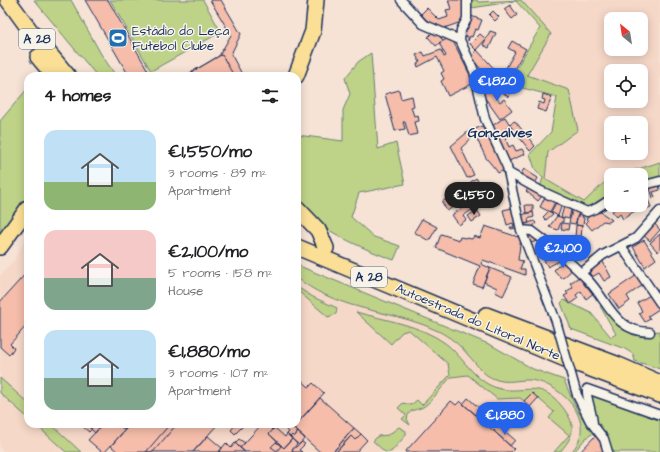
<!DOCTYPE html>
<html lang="en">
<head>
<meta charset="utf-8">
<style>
	body { margin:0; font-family:"Architects Daughter",sans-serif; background:#f2f2f2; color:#202124; height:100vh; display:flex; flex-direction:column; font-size:15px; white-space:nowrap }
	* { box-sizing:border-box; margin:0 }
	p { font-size:13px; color:#757577 }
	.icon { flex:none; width:22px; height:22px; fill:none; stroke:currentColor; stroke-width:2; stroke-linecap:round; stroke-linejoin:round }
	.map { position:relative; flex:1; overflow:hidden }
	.panel { position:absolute; left:24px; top:72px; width:277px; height:356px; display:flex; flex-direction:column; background:#fff; border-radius:12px; box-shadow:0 2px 10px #0003 }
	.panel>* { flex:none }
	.needle { width:26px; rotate:330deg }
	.tools { position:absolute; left:604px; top:12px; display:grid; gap:8px }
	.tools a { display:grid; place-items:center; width:44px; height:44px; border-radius:8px; background:#fff; box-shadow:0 2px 10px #0003; font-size:20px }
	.price { position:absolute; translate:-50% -34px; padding:0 9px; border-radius:14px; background:#2563eb; color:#fff; font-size:13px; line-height:26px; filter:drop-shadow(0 1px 2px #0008) }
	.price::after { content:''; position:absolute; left:50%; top:24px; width:12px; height:9px; margin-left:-6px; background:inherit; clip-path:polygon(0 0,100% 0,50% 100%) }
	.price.active { background:#222; color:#fff }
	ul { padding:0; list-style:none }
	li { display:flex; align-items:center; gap:12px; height:100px; padding:0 20px }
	li span { display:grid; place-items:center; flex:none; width:112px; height:80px; border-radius:12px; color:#555 }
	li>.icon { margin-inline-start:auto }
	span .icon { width:48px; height:48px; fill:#fffc; stroke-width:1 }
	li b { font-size:17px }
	h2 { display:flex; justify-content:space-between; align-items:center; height:48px; padding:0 20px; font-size:17px }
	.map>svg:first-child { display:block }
</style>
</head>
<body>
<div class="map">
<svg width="660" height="452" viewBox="0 0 660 452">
	<rect width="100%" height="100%" fill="#f6e3d5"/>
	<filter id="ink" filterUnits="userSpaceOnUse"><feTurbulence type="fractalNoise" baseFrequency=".025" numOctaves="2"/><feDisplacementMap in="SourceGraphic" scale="8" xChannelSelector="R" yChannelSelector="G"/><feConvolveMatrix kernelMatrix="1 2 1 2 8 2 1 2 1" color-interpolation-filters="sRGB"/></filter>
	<g filter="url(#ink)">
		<path fill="#f6d8c8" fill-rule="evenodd" d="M521 0H660V162L620 175H611V178L608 179 584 202 545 179 548 152 569 90 527 75 550 34ZM611 19H641V49H611ZM611 71H641V101H611ZM611 123H641V153H611Z
			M28 235V424H297V265L491 345 533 369 564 380 578 412 585 423 595 432 586 438 574 452H4L0 448V276L14 260Z"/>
		<path fill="#bed388" stroke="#6c8173" d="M34 0H71L101 54 116 76H97Z
			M110 0H203L221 32 151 71Z
			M471 0H477L478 2 521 0 551 34 527 75 569 90 578 130 548 152 545 179 584 202 608 179 611 178V195L593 207 584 208 540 187 543 178 535 169 530 154 551 132 557 97 507 84 540 28 516 1 472 8Z
			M371 53 378 149 396 143 405 184 359 193 351 217 374 237 400 246 394 260C369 251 303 225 297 196 294 182 297 151 297 135L343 141V110L350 94 345 78 358 62Z
			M28 88V196L0 238V121Z
			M660 162V178L641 183V175H620Z
			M297 265 491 345 533 369 564 380C572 399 579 419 595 432L586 438 574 452H571C598 425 566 388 536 381 521 377 509 386 492 378 482 374 476 363 468 355 460 345 450 337 438 331 401 313 359 312 323 294 314 290 305 284 297 278Z
			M297 287 313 297 337 308 336 314 328 317 297 290Z
			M564 300 591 313 611 337 616 334 600 306 605 303 621 322 650 332 660 331V369L635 361 633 354 625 349 571 329 561 303Z
			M356 312C385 320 420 325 445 343 460 354 470 373 486 383 519 403 539 369 568 415 577 430 570 440 560 452H554L569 435 549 418 554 412 532 393 524 401 520 398 497 399 468 375 451 377C444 384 431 403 423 407 416 411 409 408 407 419L410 425 402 419 406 415 398 408 403 403 411 405 417 400 422 405 450 375 448 364 409 330 402 332 391 344Z
			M0 378 28 403V418L0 393Z
			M583 391 660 420V452H612L602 429 590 411Z
			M35 424H51L81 452H66Z
			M399 427 406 431V435L391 452H385L373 441 378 436 388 435Z"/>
		<path fill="#f5bdaa" stroke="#1b2f5e" d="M85 0H108L151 76H129Z
			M210 0H221L241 34 231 54 243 76H185L219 56 231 35Z
			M448 0H463L464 21 436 31 421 14 427 8 439 20 448 17 446 10 451 9Z
			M510 5 517 15 512 19 504 9Z
			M493 11 499 17 495 21 489 15Z
			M471 16 482 20 478 30 475 29 472 37 470 36 468 41V37L463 35Z
			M434 31 443 40 436 46 428 37Z
			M490 31 496 33 489 48 483 45Z
			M480 34 486 39 476 50 470 44Z
			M451 37 474 83 448 96 441 81 444 79 441 73 444 71 437 57 418 67 417 64 420 62 416 55 423 52 425 56 441 50 444 57 446 56 439 43Z
			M512 41 526 49 505 84 498 82 515 52 508 48Z
			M476 49 501 76 494 83 471 58 474 55Z
			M222 55 234 76H185L219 56Z
			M494 84 500 91 495 96 500 102 504 99 512 110 500 119 485 98 483 92Z
			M504 84 516 88 508 97 499 89Z
			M399 90 401 99 412 96 414 106 411 107 414 116 418 115 419 121 414 122 417 134 409 136 405 122H403L405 129 395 131 385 94Z
			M543 94 552 97 546 112 537 109 539 102 544 104 545 100 542 99Z
			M505 117 510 125 505 129 507 136 505 138 509 147 513 145 516 151 522 149 525 154 509 161 492 126Z
			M515 121 535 146 530 151 509 124Z
			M482 126 504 170 498 173 496 170 486 158 475 135 461 148 474 175 467 178 451 146 470 130 471 131Z
			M524 169 538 178 534 186 519 177Z
			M476 178 484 190 464 200 459 191Z
			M659 183 660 190 653 192 655 197 653 198 649 185Z
			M530 187 542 196 538 201 526 191Z
			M458 191 464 200 447 211 442 202Z
			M546 195 556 200 550 212 540 207Z
			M478 197 482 203 463 216 466 220 459 225 452 215Z
			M558 199 563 201 558 216 551 212Z
			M648 200 651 207 643 210 641 203Z
			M565 203 572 206 569 219 561 217Z
			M525 205H533V212L526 213Z
			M614 205H632L636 210 623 219 620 214 617 217 612 211 616 208Z
			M573 207 580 211 575 224 569 223Z
			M512 208 516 228 511 229 510 227H514L513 223 507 225 503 210Z
			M477 210 481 216 472 222 468 216Z
			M598 210 612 220 609 222 603 221 592 230 586 223 588 221 586 219Z
			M549 211 553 214 546 220 543 217Z
			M580 211 584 213 582 217 584 218 583 226 576 225 577 217Z
			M533 212 534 217 528 219 529 223 523 224 521 215Z
			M557 216 563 218V222H561L558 230 549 227Z
			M422 219 437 227 429 241 414 232Z
			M534 221 536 223 532 228H524L523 225Z
			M562 223 569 224 568 230 561 229Z
			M654 223 660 230 650 241 643 235Z
			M576 225 582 226 581 239 575 238Z
			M485 226 521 238 518 260 523 261 520 269H525V275L483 260 481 264 490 268 482 287 473 284 480 266 436 248 441 234 459 240 460 237 472 239 474 236 480 238Z
			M531 232 539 240 529 244 525 234Z
			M660 234V249L658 252 650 243Z
			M644 240 656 259 645 267 633 247Z
			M552 256 554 259 557 257 559 261 548 267 544 260Z
			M564 260 573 269 562 279 554 270Z
			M602 260 611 277 604 281 599 273 592 277 587 269Z
			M490 268 512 277 503 296 495 292 497 288 484 282Z
			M28 271V324L10 344 14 348 9 355 0 347V302Z
			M637 275 643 285 627 296 630 301 619 309 609 294Z
			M579 277 586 287 590 284 595 292 586 299 581 291 576 295 578 298 570 304 564 296 568 294 566 292 573 287 570 283Z
			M650 295 659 309 648 316 650 319 645 322 639 313 642 311 637 303Z
			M297 376 309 387 313 383 324 393 299 421 297 419Z
			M532 393 538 398 530 407 524 401Z
			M320 398 354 428 333 452H320L293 428Z
			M468 398 485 413 480 418 463 404Z
			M451 401 456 405 460 401 514 449 511 452H405Z
			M80 424H86L92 429 89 432Z
			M86 424H103L95 433Z
			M103 424H117L125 430 105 452H102L88 440Z
			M117 424H130L125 430Z
			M130 424H218L193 452H118L111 446Z
			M170 424H177L153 452H146Z
			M236 424 244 425 235 434 231 430Z
			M260 424H267L273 430 269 434 284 448 292 439 297 444 292 450 293 452H245L240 448 261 425Z
			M287 424H296L293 428 298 432 294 437 292 435 290 437 287 434 289 432 284 428Z
			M499 426 515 440 510 446 494 431Z
			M275 428 285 437 287 434 292 439 284 448 269 434Z
			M354 428 361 434 355 440 351 436 336 452H333Z
			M298 432 305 438 299 445 290 437 292 435 294 437Z
			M361 434 367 440 356 452H336L351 436 355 440Z
			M208 436 222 448 219 452H193Z
			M595 436 608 449 606 452H580Z
			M239 439 245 443 240 448 235 443Z
			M276 442 281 446 277 451 271 447Z
			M302 442 305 444 299 450 302 452H293L292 450Z
			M226 443 231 448 235 443 245 452H219Z"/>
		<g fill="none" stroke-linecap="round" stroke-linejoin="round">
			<g stroke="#1b2f5e" stroke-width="11">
				<path id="street" d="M401 0 423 24 460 40
					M467 0V19L461 30 460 40 474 71 485 119 507 167 521 230 556 321
					M509 173 541 191 587 212 597 208 611 199
					M641 186 660 181
					M521 230 532 231C551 245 570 262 587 279 608 300 614 332 650 332
					M622 247 660 303
					M581 273 603 255 636 238 660 211
					M577 395 590 421 604 439 608 452
					M593 424C593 416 585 393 587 389L660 415"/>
			</g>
			<g stroke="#1b2f5e" stroke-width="18">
				<path id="highway" d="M8 0 32 33 68 76
					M38 57 54 76
					M296 76 313 31 316 0
					M297 208 318 230 326 248
					M0 247 28 208
					M297 247 570 361 660 395
					M486 315 616 364 660 383"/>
			</g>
			<use href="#street" stroke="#f7f3e8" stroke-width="8"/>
			<use href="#highway" stroke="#fbdf96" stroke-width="15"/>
			<g stroke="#1b2f5e" stroke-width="11" stroke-linecap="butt">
				<path id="street-bridge" d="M556 321 577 395"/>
			</g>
			<use href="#street-bridge" stroke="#f7f3e8" stroke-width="8"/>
		</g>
	</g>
	<defs>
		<g id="stadium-square" transform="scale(1)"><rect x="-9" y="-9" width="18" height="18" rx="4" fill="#1f6fb2" stroke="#f7f3e8"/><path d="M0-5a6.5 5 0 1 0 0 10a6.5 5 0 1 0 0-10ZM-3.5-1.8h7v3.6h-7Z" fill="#fff"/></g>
	</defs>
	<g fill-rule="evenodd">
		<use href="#stadium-square" x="118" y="38"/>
	</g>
	<g text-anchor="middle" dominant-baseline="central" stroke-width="3" stroke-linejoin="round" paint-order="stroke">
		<g fill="#f7f3e8" stroke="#5d6a87" stroke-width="1">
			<rect x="19" y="29" width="36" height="20" rx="3"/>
			<rect x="351" y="267" width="36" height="20" rx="3"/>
		</g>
		<g font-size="12" font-weight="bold" fill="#1b2f5e">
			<text x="37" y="39">A 28</text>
			<text x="369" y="277">A 28</text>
		</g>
		<g font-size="13" fill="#1b2f5e" stroke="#f7f3e8" text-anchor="start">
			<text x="132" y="31">Estádio do Leça<tspan x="132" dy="15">Futebol Clube</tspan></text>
		</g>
		<g font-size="13" fill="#1b2f5e" stroke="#f7f3e8">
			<text transform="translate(478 322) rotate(23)">Autoestrada do Litoral Norte</text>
		</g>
		<g font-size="14" font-weight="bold" fill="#1b2f5e" stroke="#f7f3e8">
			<text x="500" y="133">Gonçalves</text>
		</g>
	</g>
</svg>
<div class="tools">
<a><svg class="needle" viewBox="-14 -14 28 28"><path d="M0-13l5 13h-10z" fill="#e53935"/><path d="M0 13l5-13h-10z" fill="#757577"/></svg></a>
<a><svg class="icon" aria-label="locate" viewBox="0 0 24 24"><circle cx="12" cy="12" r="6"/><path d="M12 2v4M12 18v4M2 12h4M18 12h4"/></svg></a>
<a>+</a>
<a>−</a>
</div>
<b class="price" style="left:497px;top:102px">€1,820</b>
<b class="price active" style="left:474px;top:216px">€1,550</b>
<b class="price" style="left:563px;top:269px">€2,100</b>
<b class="price" style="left:505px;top:436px">€1,880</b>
<section class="panel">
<h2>4 homes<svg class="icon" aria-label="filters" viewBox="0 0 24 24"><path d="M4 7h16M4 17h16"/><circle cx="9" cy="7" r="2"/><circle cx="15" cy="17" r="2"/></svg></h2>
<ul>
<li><span style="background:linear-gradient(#bfe0f5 65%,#8fb573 0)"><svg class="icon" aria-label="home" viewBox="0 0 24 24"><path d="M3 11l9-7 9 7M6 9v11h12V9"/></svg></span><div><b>€1,550/mo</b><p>3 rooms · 89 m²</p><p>Apartment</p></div></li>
<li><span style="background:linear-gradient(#f6c9c9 60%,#7fa58c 0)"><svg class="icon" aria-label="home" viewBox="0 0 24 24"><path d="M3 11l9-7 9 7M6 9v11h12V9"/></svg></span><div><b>€2,100/mo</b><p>5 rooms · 158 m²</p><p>House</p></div></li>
<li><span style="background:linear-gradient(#bfe0f5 60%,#7fa58c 0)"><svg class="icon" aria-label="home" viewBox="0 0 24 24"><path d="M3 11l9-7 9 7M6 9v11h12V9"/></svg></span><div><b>€1,880/mo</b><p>3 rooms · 107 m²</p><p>Apartment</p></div></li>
</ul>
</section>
</div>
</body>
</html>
